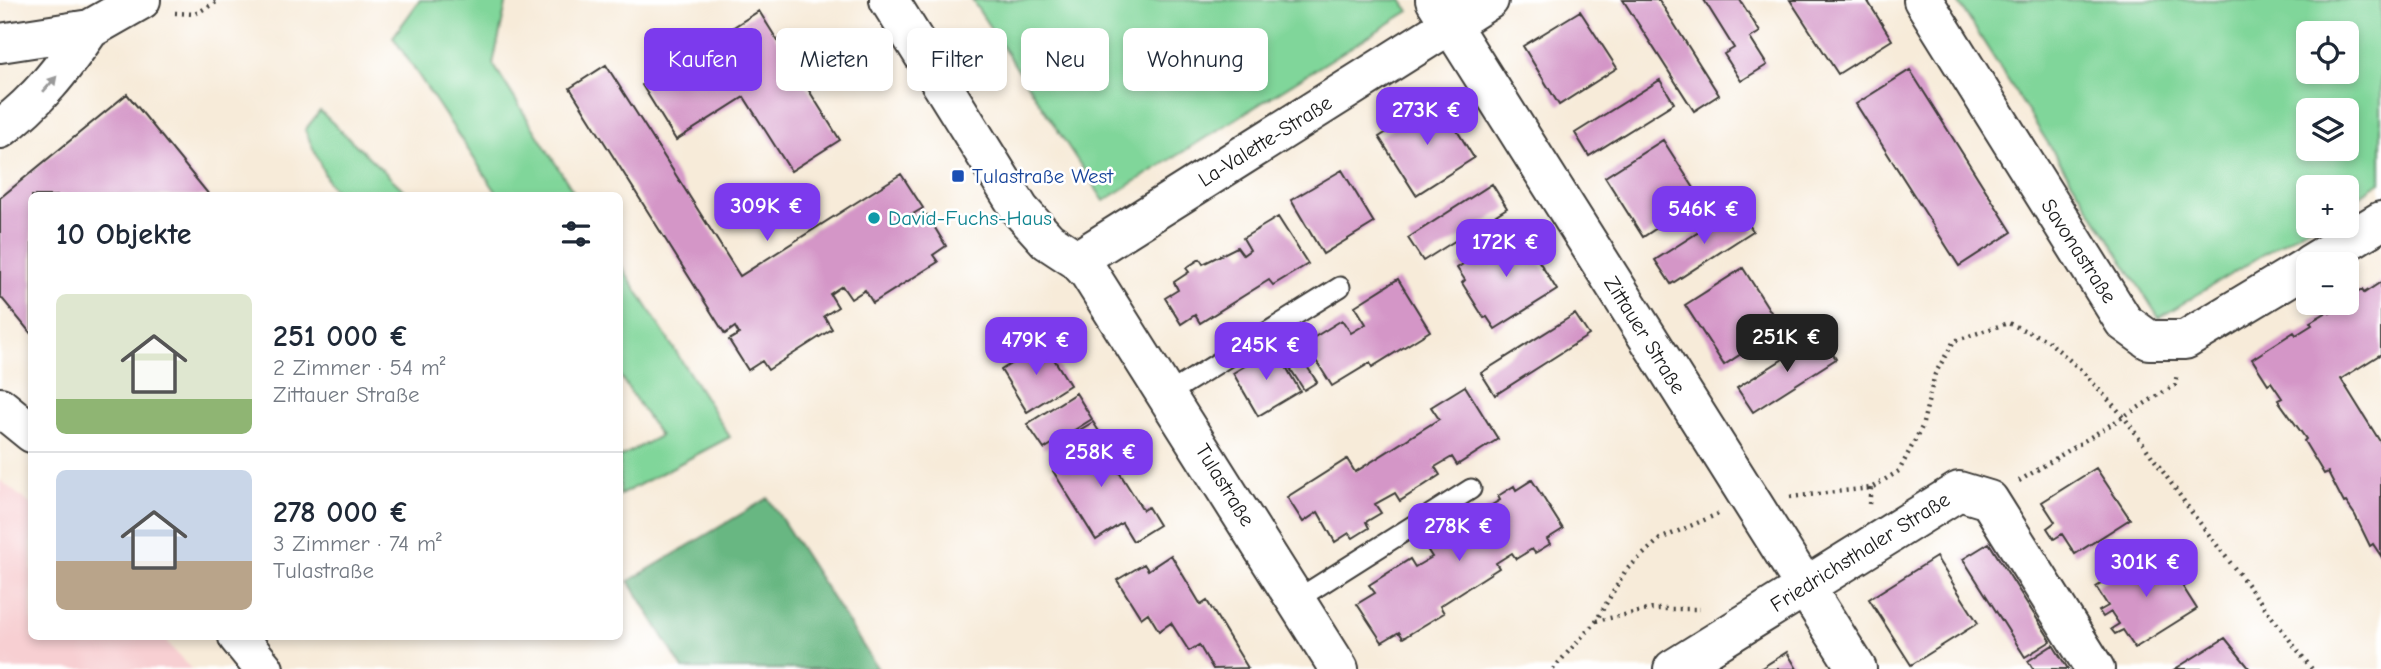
<!DOCTYPE html>
<html lang="de">
<head>
<meta charset="utf-8">
<style>
	body { margin:0; font-family:"Comic Neue",sans-serif; background:#f2f2f3; color:#1f2937; height:100vh; display:flex; flex-direction:column; font-size:26px; white-space:nowrap }
	* { box-sizing:border-box; margin:0 }
	p { font-size:23px; color:#747a83 }
	.icon { flex:none; width:38px; height:38px; fill:none; stroke:currentColor; stroke-width:2; stroke-linecap:round; stroke-linejoin:round }
	.map { position:relative; flex:1; overflow:hidden }
	.side { position:absolute; left:28px; top:192px; width:595px; height:448px; display:flex; flex-direction:column; background:#fff; border-radius:10px; box-shadow:0 4px 10px #0003 }
	.side>* { flex:none }
	.guide { position:absolute; left:644px; top:28px; width:665px; height:63px; display:flex; gap:14px }
	.tools { position:absolute; left:2296px; top:21px; display:grid; gap:14px }
	.tools a { display:grid; place-items:center; width:63px; height:63px; border-radius:10px; background:#fff; box-shadow:0 4px 10px #0003; font-size:35px }
	.price { position:absolute; translate:-50% -60px; padding:0 16px; border-radius:14px; background:#7c3aed; color:#fff; font-size:23px; line-height:46px; filter:drop-shadow(0 2px 4px #0008) }
	.price::after { content:''; position:absolute; left:50%; top:42px; width:21px; height:16px; margin-left:-10px; background:inherit; clip-path:polygon(0 0,100% 0,50% 100%) }
	.price.active { background:#222; color:#fff }
	ul { padding:0; list-style:none }
	li { display:flex; align-items:center; gap:21px; height:175px; padding:0 28px }
	li+li { border-top:2px solid #e0e1e3 }
	li span { display:grid; place-items:center; flex:none; width:196px; height:140px; border-radius:10px; color:#555 }
	li>.icon { margin-inline-start:auto }
	span .icon { width:84px; height:84px; fill:#fffc; stroke-width:1 }
	li b { font-size:30px }
	h2 { display:flex; justify-content:space-between; align-items:center; height:84px; padding:0 28px; font-size:30px }
	.pill { padding:0 24px; border-radius:10px; background:#fff; box-shadow:0 4px 10px #0003; font-size:24px; line-height:63px }
	.pill.active { background:#7c3aed; color:#fff }
	.map>svg:first-child { display:block }
</style>
</head>
<body>
<div class="map">
<svg width="2381" height="669" viewBox="0 0 2381 669">
	<rect width="100%" height="100%" fill="#fff"/>
	<filter id="ink" filterUnits="userSpaceOnUse"><feTurbulence type="fractalNoise" baseFrequency=".0143" numOctaves="2"/><feDisplacementMap in="SourceGraphic" scale="14" xChannelSelector="R" yChannelSelector="G"/><feConvolveMatrix kernelMatrix="1 2 1 2 8 2 1 2 1" color-interpolation-filters="sRGB"/></filter>
	<filter id="wash" filterUnits="userSpaceOnUse"><feTurbulence type="fractalNoise" baseFrequency=".00686" numOctaves="4" result="noise"/><feDisplacementMap in="SourceGraphic" scale="28" xChannelSelector="R" yChannelSelector="G"/><feGaussianBlur stdDeviation="1.57" result="paint"/><feColorMatrix in="noise" values="0 0 0 0 0 0 0 0 0 0 0 0 0 0 0 0 0 1.4 0 .05"/><feComposite in="paint" operator="in"/></filter>
	<g filter="url(#wash)">
		<rect width="100%" height="100%" fill="#f7ebd9"/>
		<path fill="#f7cfd2" d="M0 480 31 505 32 637H162L191 669H0Z"/>
		<path fill="#80d69a" stroke="#4e795b" stroke-width="2" fill-rule="evenodd" d="M420 0H507L493 64 576 196H499L393 37Z
			M972 0H1402L1409 11 1104 201Z
			M1957 0H2381V182L2347 203V187H2308L2310 226 2159 318ZM2347 33V72H2308V33ZM2347 110V149H2308V110Z
			M320 111 410 196H339L328 182 305 130Z
			M620 264 730 437 620 495V457L660 436 620 376Z"/>
		<path fill="#68b782" stroke="#426a4f" stroke-width="2" d="M768 498 878 669H683L629 581Z"/>
		<g id="blocks">
			<path fill="#d496c7" d="M1623 0H1659L1719 95 1694 111Z
				M1704 0H1740L1760 32 1750 38 1767 65 1741 81 1724 54 1734 48Z
				M1790 0H1867L1892 40 1838 74Z
				M759 11 840 140 791 171 744 97 676 140 642 85Z
				M1580 11 1617 68 1559 105 1523 46Z
				M606 65 740 276 901 174 923 208 913 214 918 221 927 215 946 246 933 255 938 262 873 303 865 290 851 299 842 286 830 294 838 307 824 316 832 329 768 370 762 361 748 370 729 340 739 334 735 327 725 334 570 88Z
				M1910 70 2012 232 1959 266 1856 104Z
				M1660 80 1674 103 1589 156 1575 133Z
				M127 94 210 196H32V335L0 296V198Z
				M1438 100 1474 158 1416 195 1379 137Z
				M1663 140 1701 199 1643 237 1605 177Z
				M1342 170 1374 223 1323 254 1291 200Z
				M1492 184 1507 208 1423 261 1408 238Z
				M1738 207 1753 231 1671 284 1655 260Z
				M1278 217 1308 264 1273 285 1269 280 1200 323 1195 315 1181 324 1165 298 1178 290 1174 282 1189 272 1186 268 1200 259 1203 264 1237 247 1243 255 1250 250 1243 238Z
				M1518 228 1557 290 1495 329 1487 317 1484 318 1462 283 1465 280 1457 268Z
				M1743 268 1781 328 1724 365 1685 305Z
				M1398 279 1430 331 1372 367 1370 363 1332 386 1305 343 1342 320 1351 333 1366 324 1355 306Z
				M2381 282V354L2341 379 2381 443V556L2373 544 2370 546 2355 515 2346 502 2344 503 2328 472 2324 474 2304 441 2306 439 2278 400 2282 398 2271 382 2268 384 2252 359 2294 332 2296 335 2312 325 2310 322 2329 311 2330 313 2347 303V299L2362 290 2364 293Z
				M1575 314 1589 335 1495 395 1481 373Z
				M1821 335 1836 359 1753 412 1737 388Z
				M1044 343 1070 385 1027 412 1001 370Z
				M1275 348 1300 391 1258 416 1233 373Z
				M1299 354 1317 382 1304 390 1286 362Z
				M1465 386 1498 439 1457 465 1452 457 1435 467 1440 475 1400 501 1395 493 1375 504 1381 513 1366 522 1369 528 1353 538 1349 533 1335 542 1318 512 1303 522 1287 497 1347 459 1355 472 1439 419 1431 407Z
				M1076 393 1092 419 1044 449 1027 424Z
				M1093 422 1104 439 1100 442 1143 510 1148 507 1159 525 1133 541 1122 523 1096 540 1053 471 1079 455 1068 437Z
				M2096 468 2130 519 2075 554 2062 534 2054 539 2047 528 2055 522 2042 502Z
				M1532 480 1563 529 1547 539 1550 544 1535 553 1532 549 1516 559 1512 553 1496 563 1499 568 1440 606 1444 613 1403 638 1399 632 1382 642 1357 604 1375 593 1369 585 1410 559 1415 567 1432 557 1427 549 1470 521 1477 533 1493 523 1485 509 1500 500 1498 496 1514 486 1516 490Z
				M1989 543 2051 641 2025 657 1963 559Z
				M2159 549 2174 574 2178 572 2186 585 2183 587 2197 609 2135 648 2123 630 2115 634 2111 629 2119 624 2111 612 2103 617 2099 611 2108 606 2096 587Z
				M1171 555 1201 605 1207 601 1248 668 1213 669 1199 645 1189 651 1171 623 1159 631 1148 613 1141 618 1117 580 1144 564 1148 570Z
				M1936 557 1978 623 1911 665 1869 599Z
				M2225 638 2250 669H2175Z
				M2053 645 2068 669H2033L2028 661Z
				M1787 652 1797 669H1760Z"/>
		</g>
	</g>
	<g filter="url(#ink)">
		<use href="#blocks" fill-opacity="0" stroke="#3d3b38" stroke-width="2"/>
		<g fill="none" stroke-linecap="round" stroke-linejoin="round">
			<g stroke="#3d3b38" stroke-width="23">
				<path id="lane" d="M1168 394 1340 287
					M1296 600 1471 489"/>
			</g>
			<g stroke="#3d3b38" stroke-width="42">
				<path id="street" d="M889 0 1020 210 1048 241 1077 260 1089 273 1339 669
					M1435 0 1857 669
					M1923 0 2124 322 2149 340H2185L2308 266
					M0 43 90 29 141 0
					M0 129C38 101 63 68 90 29
					M1077 260 1489 0
					M2310 264 2381 221
					M0 407 32 433
					M238 637 264 669
					M1673 669 1959 491 1989 500 2095 669"/>
			</g>
			<path stroke="#3d3b38" stroke-width="4.5" stroke-dasharray="2 5" stroke-linecap="butt" d="M175 13 195 14 220 0
				M2019 481 2175 385 2177 374
				M1790 497 1871 488 1899 471 1922 427 1935 374 1954 341 2008 323 2047 340 2083 372 2124 417 2193 514 2312 669
				M1869 504 1871 488
				M1596 621 1652 609H1700
				M1553 669 1596 621 1626 570 1660 539 1718 514"/>
			<use href="#lane" stroke="#fff" stroke-width="19"/>
			<use href="#street" stroke="#fff" stroke-width="38"/>
		</g>
		<defs><path id="oneway-solid" d="M-6-.8H1V-3.2L6.5 0L1 3.2V.8H-6Z" transform="scale(1.75)"/></defs>
		<use fill="#999" href="#oneway-solid" transform="translate(50 84) rotate(-49)"/>
	</g>
	<rect fill="#1a4fb4" stroke="#fff" stroke-width="2.5" x="951" y="169" width="14" height="14" rx="3.5"/>
	<circle fill="#0f9aa8" stroke="#fff" stroke-width="2.5" cx="874" cy="218" r="7"/>
	<g text-anchor="middle" dominant-baseline="central" stroke-width="5" stroke-linejoin="round" paint-order="stroke">
		<g font-size="21" fill="#1c1c1c" stroke="#fff">
			<text transform="translate(1265 141) rotate(-32)">La-Valette-Straße</text>
			<text transform="translate(2079 251) rotate(57)">Savonastraße</text>
			<text transform="translate(1645 335) rotate(58)">Zittauer Straße</text>
			<text transform="translate(1225 485) rotate(58)">Tulastraße</text>
			<text transform="translate(1860 552) rotate(-32)">Friedrichsthaler Straße</text>
		</g>
		<g font-size="21" fill="#164399" stroke="#fff" text-anchor="start">
			<text x="972" y="176">Tulastraße West</text>
		</g>
		<g font-size="21" fill="#0d838f" stroke="#fff" text-anchor="start">
			<text x="888" y="218">David-Fuchs-Haus</text>
		</g>
	</g>
</svg>
<div class="tools">
<a><svg class="icon" aria-label="locate" viewBox="0 0 24 24"><circle cx="12" cy="12" r="6"/><path d="M12 2v4M12 18v4M2 12h4M18 12h4"/></svg></a>
<a><svg class="icon" aria-label="layers" viewBox="0 0 24 24"><path d="M12 4l9 5-9 5-9-5zM3 14l9 5 9-5"/></svg></a>
<a>+</a>
<a>−</a>
</div>
<b class="price" style="left:1427px;top:147px">273K €</b>
<b class="price" style="left:767px;top:243px">309K €</b>
<b class="price" style="left:1704px;top:246px">546K €</b>
<b class="price" style="left:1506px;top:279px">172K €</b>
<b class="price active" style="left:1787px;top:374px">251K €</b>
<b class="price" style="left:1036px;top:377px">479K €</b>
<b class="price" style="left:1266px;top:382px">245K €</b>
<b class="price" style="left:1101px;top:489px">258K €</b>
<b class="price" style="left:1459px;top:563px">278K €</b>
<b class="price" style="left:2146px;top:599px">301K €</b>
<div class="guide">
<a class="pill active">Kaufen</a>
<a class="pill">Mieten</a>
<a class="pill">Filter</a>
<a class="pill">Neu</a>
<a class="pill">Wohnung</a>
</div>
<section class="side">
<h2>10 Objekte<svg class="icon" aria-label="filters" viewBox="0 0 24 24"><path d="M4 7h16M4 17h16"/><circle cx="9" cy="7" r="2"/><circle cx="15" cy="17" r="2"/></svg></h2>
<ul>
<li><span style="background:linear-gradient(#dfe7d0 75%,#8fb573 0)"><svg class="icon" aria-label="home" viewBox="0 0 24 24"><path d="M3 11l9-7 9 7M6 9v11h12V9"/></svg></span><div><b>251 000 €</b><p>2 Zimmer · 54 m²</p><p>Zittauer Straße</p></div></li>
<li><span style="background:linear-gradient(#c9d6e8 65%,#b9a48a 0)"><svg class="icon" aria-label="home" viewBox="0 0 24 24"><path d="M3 11l9-7 9 7M6 9v11h12V9"/></svg></span><div><b>278 000 €</b><p>3 Zimmer · 74 m²</p><p>Tulastraße</p></div></li>
</ul>
</section>
</div>
</body>
</html>
